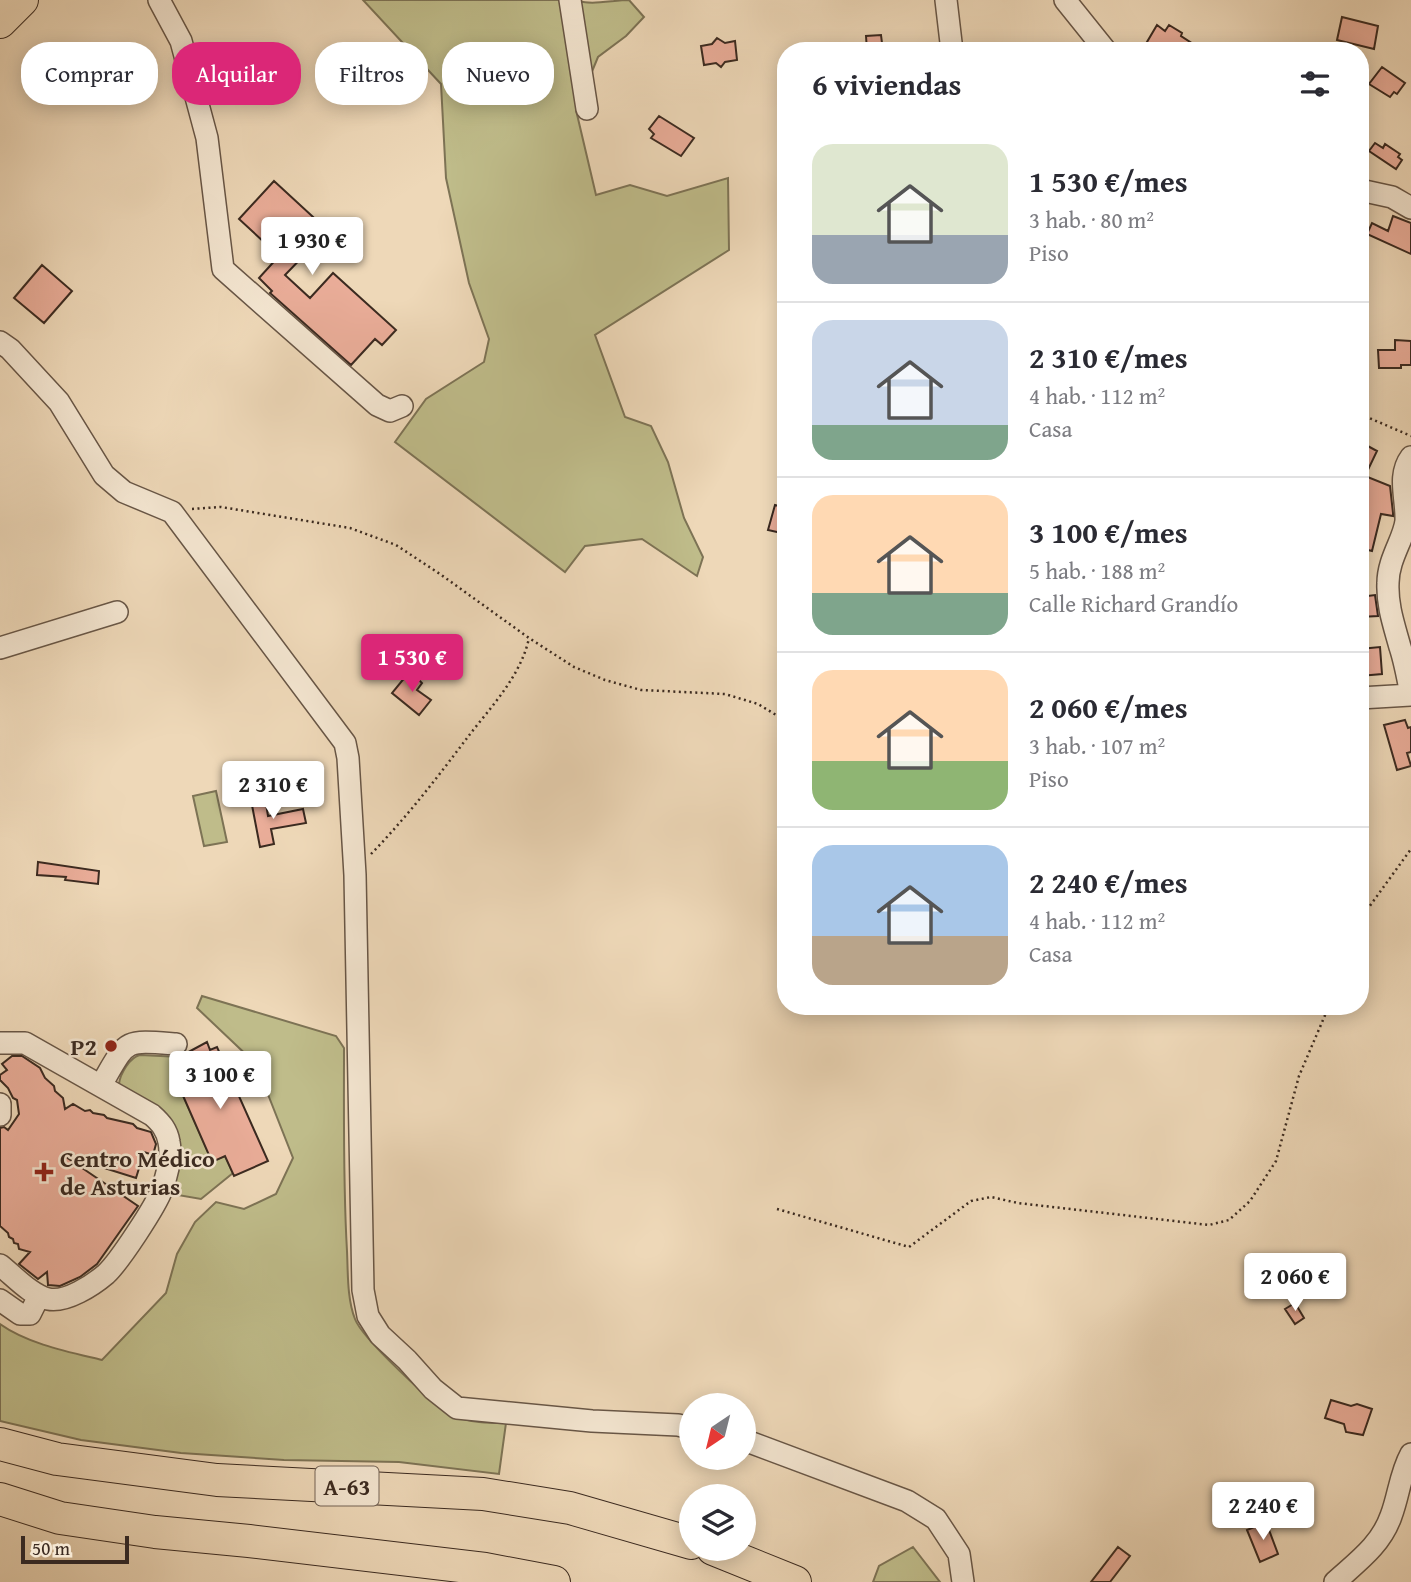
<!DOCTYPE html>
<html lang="es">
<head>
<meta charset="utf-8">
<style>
	body { margin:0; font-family:"Gentium Book Plus",serif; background:#f2f2f3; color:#2b2b33; height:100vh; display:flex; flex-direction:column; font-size:26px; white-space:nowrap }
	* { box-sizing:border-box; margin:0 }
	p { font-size:23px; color:#7c7c81 }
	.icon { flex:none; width:38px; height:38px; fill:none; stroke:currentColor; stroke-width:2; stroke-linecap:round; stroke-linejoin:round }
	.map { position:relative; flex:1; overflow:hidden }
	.sheet { position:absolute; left:777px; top:42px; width:592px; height:973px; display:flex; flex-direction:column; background:#fff; border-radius:28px; box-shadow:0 4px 18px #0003 }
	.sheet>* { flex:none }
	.hud { position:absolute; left:21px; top:42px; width:651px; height:63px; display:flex; gap:14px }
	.needle { width:46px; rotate:215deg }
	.buttons { position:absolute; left:679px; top:1393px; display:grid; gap:14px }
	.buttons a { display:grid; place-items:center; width:77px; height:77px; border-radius:50%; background:#fff; box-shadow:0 4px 18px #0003; font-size:35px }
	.scale { position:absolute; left:21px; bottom:18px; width:108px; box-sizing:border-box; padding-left:7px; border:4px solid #3b2a20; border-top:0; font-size:19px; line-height:24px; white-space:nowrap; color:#3b2a20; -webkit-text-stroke:5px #f4e6d1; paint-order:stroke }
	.price { position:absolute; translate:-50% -60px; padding:0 16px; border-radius:7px; background:#fff; color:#222; font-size:23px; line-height:46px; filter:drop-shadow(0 2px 4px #0008) }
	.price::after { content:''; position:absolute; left:50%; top:42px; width:21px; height:16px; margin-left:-10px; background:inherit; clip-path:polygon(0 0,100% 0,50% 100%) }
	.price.current { background:#db2777; color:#fff }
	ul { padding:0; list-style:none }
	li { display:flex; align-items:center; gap:21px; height:175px; padding:0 35px }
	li+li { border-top:2px solid #e1e1e2 }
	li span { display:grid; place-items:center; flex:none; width:196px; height:140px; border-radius:21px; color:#555 }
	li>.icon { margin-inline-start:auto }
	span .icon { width:84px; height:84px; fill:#fffc; stroke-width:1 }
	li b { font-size:30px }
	h2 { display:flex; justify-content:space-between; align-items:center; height:84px; padding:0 35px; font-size:30px }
	.pill { padding:0 24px; border-radius:28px; background:#fff; box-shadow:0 4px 18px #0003; font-size:24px; line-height:63px }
	.pill.current { background:#db2777; color:#fff }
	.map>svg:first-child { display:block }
</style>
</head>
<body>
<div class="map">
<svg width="1411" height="1582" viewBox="0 0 1411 1582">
	<rect width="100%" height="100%" fill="#eed8b8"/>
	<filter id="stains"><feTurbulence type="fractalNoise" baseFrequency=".00286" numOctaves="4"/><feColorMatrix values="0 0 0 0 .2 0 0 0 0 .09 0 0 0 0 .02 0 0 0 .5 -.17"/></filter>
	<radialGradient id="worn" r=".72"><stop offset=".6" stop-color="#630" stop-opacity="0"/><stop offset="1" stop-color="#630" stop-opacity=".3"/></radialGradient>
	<path fill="#bfbc8a" stroke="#7d7355" stroke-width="2" d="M363 0H577C589 6 613 0 629 0L644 17 626 36 598 57 576 110 596 195 630 185 667 196 728 178 729 250 595 335 625 417 651 426 668 462 684 518 703 557 697 576 642 539 585 546 565 572 395 442 426 399 484 362 489 339 469 283 446 178 441 84Z
		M216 791 227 842 204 846 193 796Z
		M202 996 336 1036 344 1048C344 1116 343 1183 347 1251 348 1272 347 1299 355 1319 362 1338 435 1407 453 1415 469 1423 489 1423 506 1423L499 1474 399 1462 284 1460 181 1453 81 1440 0 1421V1324C28 1344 69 1352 102 1360L166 1293 177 1254 195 1222 216 1202 244 1209 276 1194 293 1158 256 1064 197 1008Z
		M140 1055 181 1057 189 1076 177 1082 212 1161 225 1156 233 1173 201 1199 172 1194C190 1125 179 1121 122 1088L119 1084C120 1074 130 1057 140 1055Z
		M913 1547 940 1582H873L879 1566Z"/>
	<path fill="#eaad99" stroke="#3b2a20" stroke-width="2" d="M1342 17 1378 26 1374 49 1337 40Z
		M1157 25 1165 31 1169 25 1182 33 1181 36 1204 51H1162L1147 42Z
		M881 35 883 51H867L866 36Z
		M717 38 725 43 735 41 737 60 725 62 721 67 716 63 704 65 701 46 712 44Z
		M1382 67 1405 83 1397 94 1394 92 1390 97 1369 84Z
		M659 116 694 138 681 156 651 138 654 134 649 129Z
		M1375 143 1383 148 1385 144 1400 154 1398 157 1402 160 1396 169 1369 151Z
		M274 181 337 239 323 253 314 245 285 275 310 298 333 273 396 330 382 345 375 339 351 365 270 293 272 291 259 278 279 256 239 219Z
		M1393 216 1411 223V254L1367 234 1372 223 1388 231Z
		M42 265 72 291 44 323 14 298Z
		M1395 340 1411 341V365H1401V368H1379L1378 350H1395Z
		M1364 444 1377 451 1365 476 1390 486 1393 513V516L1381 514 1372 551 1360 548V451Z
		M775 505 786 508V534L768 530Z
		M1375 595 1378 616 1360 617V597Z
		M1380 647 1382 674 1360 676V649Z
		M410 671 422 683 417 690 431 700 419 715 392 693Z
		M1405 720 1408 728 1411 727V752L1407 753 1411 766 1397 770 1384 725Z
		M265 797 268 816 303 809 306 823 271 829 274 844 260 847 251 800Z
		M38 862 99 871 98 884 65 880 66 877 37 875Z
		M207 1042 210 1050 217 1047 268 1161 234 1176 225 1156 212 1162 177 1082 189 1076 181 1056Z
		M12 1056H22L40 1068 45 1078 54 1086 55 1091 63 1098 65 1109 73 1104 85 1111 90 1110 93 1113 104 1115 107 1118 133 1124 137 1128 151 1132 156 1144 153 1155 144 1152 136 1178 63 1155 138 1206 97 1264 80 1277 60 1286 48 1285 47 1272 38 1279 19 1264 30 1252 19 1249 18 1244 14 1243 13 1239 9 1237 8 1233 0 1226V1128L4 1127 8 1130 19 1114 17 1100 13 1098 8 1088 0 1080V1075L7 1070 2 1064Z
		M1295 1303 1304 1318 1295 1324 1285 1309Z
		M1331 1400 1351 1406 1357 1404 1372 1409 1363 1435 1346 1432 1344 1424 1325 1418Z
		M1266 1522 1278 1554 1260 1562 1247 1530Z
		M1118 1547 1130 1556 1110 1582H1091Z"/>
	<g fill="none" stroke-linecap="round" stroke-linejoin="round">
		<g stroke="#685646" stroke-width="24">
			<path id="minor" d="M159 0 181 41 207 138 223 269 377 405 390 411 402 406
				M570 0 587 109
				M946 0 952 51
				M1065 0 1106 51
				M1360 190 1392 197 1411 208
				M0 342 10 349 59 402 104 475 124 492 172 512 345 743 348 758 355 875 363 1290 368 1316 380 1335 407 1360 433 1389 457 1408 592 1421 678 1425 691 1428
				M0 648 117 612
				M1360 698 1411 695C1408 679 1405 662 1400 647 1394 625 1387 606 1388 583 1388 559 1404 539 1406 521 1407 499 1397 476 1411 457
				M0 1043H25L152 1115C161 1123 167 1130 169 1142 172 1156 167 1175 162 1189 156 1206 119 1262 106 1274 93 1285 66 1303 48 1299 31 1295 14 1276 0 1265
				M101 1085C128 1039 122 1040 176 1044
				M0 1104V1115
				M0 1300 20 1314H30L37 1300 36 1294
				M744 1440 907 1501 936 1519 959 1554 963 1582
				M1335 1582C1357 1562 1381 1545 1391 1516 1399 1495 1400 1474 1411 1454"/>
		</g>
		<g stroke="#3b2a20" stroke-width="34">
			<path id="highway" d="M0 22 22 0
				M0 1444 57 1459 217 1480 483 1494 570 1508 691 1543
				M0 1499 60 1518 155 1532 249 1541 485 1569 554 1582
				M713 1549 795 1582"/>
		</g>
		<path stroke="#3b2a20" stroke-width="2.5" stroke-dasharray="2 3.5" stroke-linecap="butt" d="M1360 414 1411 436
			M192 509 221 507 350 528 396 545 440 574 529 638 574 667 605 680 641 690 725 694 758 704 786 721
			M371 854C406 818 437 778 467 738 490 708 521 676 529 638
			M1360 925 1364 914 1411 849
			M777 1209 909 1247 971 1201 991 1197 1018 1203 1209 1225 1229 1220 1250 1201 1276 1161 1299 1076 1329 1006"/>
		<use href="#minor" stroke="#f4e6d1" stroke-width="21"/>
		<use href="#highway" stroke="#eed8b8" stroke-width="32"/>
	</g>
	<g fill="#8f2418" stroke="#f4e6d1" stroke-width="2.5">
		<circle cx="111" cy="1046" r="7"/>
		<path d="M40.5 1161.5h7v7h7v7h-7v7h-7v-7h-7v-7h7z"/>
	</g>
	<g text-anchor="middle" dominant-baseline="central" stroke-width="5" stroke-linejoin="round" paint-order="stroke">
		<rect fill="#f4e6d1" stroke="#726255" stroke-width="2" x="315.5" y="1466.5" width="63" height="39" rx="5"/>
		<g font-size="23" font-weight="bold" fill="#3b2a20">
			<text x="347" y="1486">A-63</text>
		</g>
		<g font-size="24" font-weight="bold" fill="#3b2a20" stroke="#f4e6d1" text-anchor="end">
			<text x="97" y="1046">P2</text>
			<text x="60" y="1158" text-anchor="start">Centro Médico<tspan x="60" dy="28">de Asturias</tspan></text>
		</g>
	</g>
	<rect width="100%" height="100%" filter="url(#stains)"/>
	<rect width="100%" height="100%" fill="url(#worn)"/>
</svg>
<div class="buttons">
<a><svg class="needle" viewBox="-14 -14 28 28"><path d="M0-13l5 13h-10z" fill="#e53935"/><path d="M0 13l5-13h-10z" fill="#7c7c81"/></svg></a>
<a><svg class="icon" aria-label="layers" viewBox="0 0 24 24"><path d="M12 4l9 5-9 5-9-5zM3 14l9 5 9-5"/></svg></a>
</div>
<div class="scale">50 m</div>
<b class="price" style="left:312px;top:277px">1 930 €</b>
<b class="price current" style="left:412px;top:694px">1 530 €</b>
<b class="price" style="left:273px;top:821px">2 310 €</b>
<b class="price" style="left:220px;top:1111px">3 100 €</b>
<b class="price" style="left:1295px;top:1313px">2 060 €</b>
<b class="price" style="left:1263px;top:1542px">2 240 €</b>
<div class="hud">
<a class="pill">Comprar</a>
<a class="pill current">Alquilar</a>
<a class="pill">Filtros</a>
<a class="pill">Nuevo</a>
</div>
<section class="sheet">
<h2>6 viviendas<svg class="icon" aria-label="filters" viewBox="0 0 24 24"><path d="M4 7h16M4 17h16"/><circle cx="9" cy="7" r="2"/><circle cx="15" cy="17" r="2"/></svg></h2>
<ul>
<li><span style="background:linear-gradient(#dfe7d0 65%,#9aa5b1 0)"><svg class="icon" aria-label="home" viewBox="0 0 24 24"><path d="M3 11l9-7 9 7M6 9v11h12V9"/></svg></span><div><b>1 530 €/mes</b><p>3 hab. · 80 m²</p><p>Piso</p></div></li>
<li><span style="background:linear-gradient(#c9d6e8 75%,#7fa58c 0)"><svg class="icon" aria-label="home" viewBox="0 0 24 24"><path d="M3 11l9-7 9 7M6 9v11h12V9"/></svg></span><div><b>2 310 €/mes</b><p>4 hab. · 112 m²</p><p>Casa</p></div></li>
<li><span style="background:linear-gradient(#ffd9b3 70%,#7fa58c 0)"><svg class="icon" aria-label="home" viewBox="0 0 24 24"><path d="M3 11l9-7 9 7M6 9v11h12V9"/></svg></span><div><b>3 100 €/mes</b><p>5 hab. · 188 m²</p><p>Calle Richard Grandío</p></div></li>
<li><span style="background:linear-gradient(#ffd9b3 65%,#8fb573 0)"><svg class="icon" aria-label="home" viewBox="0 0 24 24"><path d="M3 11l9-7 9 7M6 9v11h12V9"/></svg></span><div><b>2 060 €/mes</b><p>3 hab. · 107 m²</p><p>Piso</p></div></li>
<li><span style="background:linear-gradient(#a9c7e8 65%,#b9a48a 0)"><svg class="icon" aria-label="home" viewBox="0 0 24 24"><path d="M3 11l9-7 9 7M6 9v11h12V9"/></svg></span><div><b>2 240 €/mes</b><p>4 hab. · 112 m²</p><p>Casa</p></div></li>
</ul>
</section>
</div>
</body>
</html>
